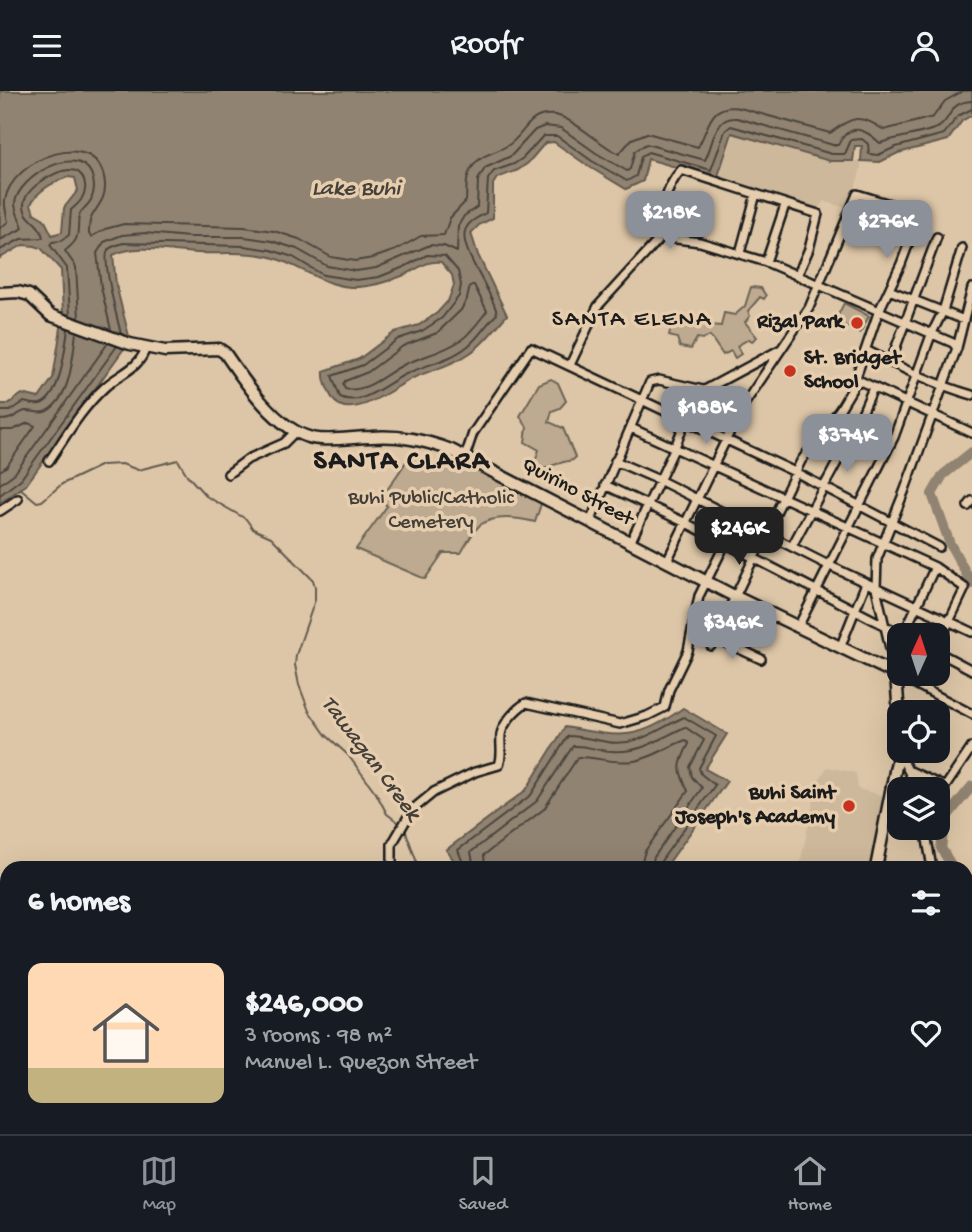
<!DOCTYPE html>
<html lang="en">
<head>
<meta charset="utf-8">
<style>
	body { margin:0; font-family:"Gochi Hand",sans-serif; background:#20242c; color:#f1f3f6; height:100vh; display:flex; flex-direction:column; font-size:26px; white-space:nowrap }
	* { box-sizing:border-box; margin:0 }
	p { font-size:23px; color:#9ea1a6 }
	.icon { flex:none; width:38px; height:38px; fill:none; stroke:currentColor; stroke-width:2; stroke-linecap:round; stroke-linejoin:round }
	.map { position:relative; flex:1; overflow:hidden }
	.details { position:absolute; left:0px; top:770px; width:973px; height:273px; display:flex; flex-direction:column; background:#171b24; border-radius:21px 21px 0 0; box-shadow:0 7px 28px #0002 }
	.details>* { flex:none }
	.needle { width:46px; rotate:3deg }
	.controls { position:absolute; left:887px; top:532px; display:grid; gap:14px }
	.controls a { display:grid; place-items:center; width:63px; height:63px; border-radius:14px; background:#171b24; box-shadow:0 7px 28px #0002; font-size:35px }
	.price { position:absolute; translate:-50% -60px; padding:0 16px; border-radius:14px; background:#8c9099; color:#fff; font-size:23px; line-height:46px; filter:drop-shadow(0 2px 4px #0008) }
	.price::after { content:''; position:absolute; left:50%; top:42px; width:21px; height:16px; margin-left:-10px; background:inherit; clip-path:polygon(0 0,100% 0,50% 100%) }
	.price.current { background:#222; color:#fff }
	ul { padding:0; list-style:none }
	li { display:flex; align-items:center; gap:21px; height:175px; padding:0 28px }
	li+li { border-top:2px solid #363941 }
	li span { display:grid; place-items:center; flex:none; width:196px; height:140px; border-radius:14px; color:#555 }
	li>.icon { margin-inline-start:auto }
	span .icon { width:84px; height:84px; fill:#fffc; stroke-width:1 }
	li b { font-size:30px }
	h2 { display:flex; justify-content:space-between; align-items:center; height:84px; padding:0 28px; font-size:30px }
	header { display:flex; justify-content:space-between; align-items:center; height:91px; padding:0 28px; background:#171b24; font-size:32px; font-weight:600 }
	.menu { display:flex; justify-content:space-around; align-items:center; height:98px; border-top:2px solid #363941; background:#171b24; font-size:19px; color:#9ea1a6 }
	.menu a { display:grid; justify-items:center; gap:4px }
	.menu .current { color:#8c9099 }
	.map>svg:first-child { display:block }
</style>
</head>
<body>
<header><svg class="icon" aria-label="menu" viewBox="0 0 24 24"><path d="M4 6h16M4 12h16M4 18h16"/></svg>Roofr<svg class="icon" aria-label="person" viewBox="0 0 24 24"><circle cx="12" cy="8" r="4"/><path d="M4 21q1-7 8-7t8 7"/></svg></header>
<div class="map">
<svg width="972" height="1043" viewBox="0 0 972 1043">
	<rect width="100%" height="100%" fill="#ddc6a7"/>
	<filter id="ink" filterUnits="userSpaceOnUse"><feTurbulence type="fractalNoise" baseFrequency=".0143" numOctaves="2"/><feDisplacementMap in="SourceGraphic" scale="14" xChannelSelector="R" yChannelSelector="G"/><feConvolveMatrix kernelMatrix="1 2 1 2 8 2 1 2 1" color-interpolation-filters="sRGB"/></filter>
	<g filter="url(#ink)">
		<path fill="#cdb89b" d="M732 42 830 70H861V77L849 118 823 110 820 118 713 88H717Z
			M827 676 856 682 858 698 888 706 872 777H799L818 691Z
			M966 881 972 884V1030L969 1043H830L831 1036H966Z"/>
		<path fill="#bdaa90" stroke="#6c6356" stroke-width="2" d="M751 196 761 197 766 205 764 208 760 206 748 220 750 225 745 231 757 246 752 250 749 248 737 255 741 263 735 267 731 260 723 264 710 245 703 248 697 247 691 258 680 256 677 247 669 245 673 226 699 232 703 226 709 228 710 234 721 235 724 222 735 224 745 215Z
			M844 212 869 225 860 242 835 230Z
			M551 288 558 292 566 310 560 317 552 320 549 331 563 337 575 366 573 369C561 371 547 376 536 382L533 376 539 359 525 351 527 336 520 325 539 293Z
			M448 362 543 407 535 431C519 427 495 423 480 434 473 440 466 454 461 462H443L425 488 356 458 387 415 381 408 408 368 442 377Z"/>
		<path fill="#918371" stroke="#625a4f" stroke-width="2" fill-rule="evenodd" d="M0 0H972V24L962 30 948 49 898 62 880 71 861 70 862 55H855L853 70H830L732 42 717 88 648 68 643 90 626 98 588 75 554 51 545 52 528 72 518 79 497 87 493 93V127L479 134 471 142 478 164 507 224C496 236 484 253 470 262 452 275 430 279 411 288 393 297 346 335 331 305 327 297 323 289 324 280L359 268 395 241 419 234 437 222 448 210 454 194 452 184 441 171C427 169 419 177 407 183 390 190 369 197 350 196 319 193 300 174 271 166 247 160 222 163 197 162 170 161 138 152 113 164L116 194 130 249 26 394 0 412V313H8L22 303 39 307 53 287 63 224 61 179 41 157 35 155 23 154 0 167ZM68 86 75 87 78 99 64 117 62 141 52 144 44 128 34 122 31 113C38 99 53 91 68 86Z
			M683 617 727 643 705 678 727 690 665 777H460L446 759 526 699 565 636C619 646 637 651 683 617Z"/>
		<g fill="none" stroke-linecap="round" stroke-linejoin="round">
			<path stroke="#4b453e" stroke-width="2" d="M0 137 8 131C7 124 4 117 5 110 10 68 100 32 105 93 106 108 97 115 91 127 89 131 89 138 89 143L91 146 105 138 124 133 244 136 274 140 299 148 331 166 355 170 373 167 396 159 421 145 444 144 450 127 466 110C467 99 465 88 471 78 480 63 493 63 507 55 526 44 526 21 555 24 573 27 600 54 619 63L632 48 647 42 698 56C710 36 708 12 740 17L830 42C852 27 858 21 884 39L933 26 945 10 963 0
				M0 149 23 137C21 129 15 122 15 112 18 87 75 52 91 82 95 91 95 100 91 109 88 114 84 117 81 121 76 128 80 140 76 148 74 153 69 156 65 160L76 176 79 227
				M0 159 21 148 43 147C40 129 25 130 24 115 23 98 54 80 69 79 84 78 89 96 82 107 80 112 75 115 71 119L69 144 61 150 52 151 50 154 67 177 70 224
				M474 194 487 220C480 229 471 242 461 249 444 261 424 265 405 273 386 282 368 302 345 298L343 293 345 290 368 281 403 255 437 242 461 219 467 208 470 195Z
				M111 239 101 196 97 162 104 151 122 144 145 142 189 146H244L272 150 297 158 327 175 356 180 376 177 430 154 444 155 457 161 458 135 464 125 477 116 478 89 485 77 511 65 535 39 545 35 561 37 596 62 627 80 630 78 635 60 646 53 705 69C714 53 713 25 737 27L833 54H838C850 30 865 38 880 52 896 46 925 43 939 36 952 28 948 11 972 10
				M121 243C118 230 101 168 108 159 111 155 119 154 123 152L244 155 271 159 293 166 323 184 356 189 379 186 404 176 427 164 445 165 458 180 461 194 459 205 442 227 422 240 398 248 363 274 332 285 340 306C362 317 389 290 408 282 428 273 451 269 468 255 479 246 486 233 497 223 494 202 459 159 465 140 468 130 479 126 486 122L488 88 494 80 514 73 523 67 543 45H557L592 70 627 90 636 85 641 66 648 61 711 79 725 40 731 35 832 63H845L851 49 862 48 868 53 869 63 878 64 896 56 944 43 958 25 972 18
				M0 320H10L24 311C28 312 36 314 40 313 61 308 65 255 68 238
				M0 329C15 329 15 323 25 320 33 319 39 324 47 320 71 307 73 265 76 241
				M0 339H13L28 332 35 335 7 375 0 380
				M0 393 15 382 108 252
				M0 404 21 388 117 255
				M465 777 458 759 531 704 568 645C581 645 594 649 607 651 638 656 658 638 684 626L716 645 699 677 701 683 715 694 661 770 660 777
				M474 777 471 761 537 710 573 655C586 654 598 660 612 660 643 662 658 648 685 636L704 649 690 676 692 686 702 697 654 766 651 777
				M485 777 484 764 544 718 578 666C597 666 614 673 634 670 653 667 668 655 686 649L689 653C677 675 678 679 688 700L645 760 640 777"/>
			<path stroke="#625a4f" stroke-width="2" d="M20 397 37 411 42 410 62 393 102 374 122 373 138 379 178 369 187 384 206 405 246 428 253 438 271 446 313 489 315 496V509L296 564 295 574 299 594 309 620 326 644 348 664 376 702 387 723 402 734
				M405 738 416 769 415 777
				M361 1043 366 1036"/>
			<path stroke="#918371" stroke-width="10" d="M972 361 943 384 932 403 950 453 972 493
				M953 777 941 757 945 728 972 695
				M966 791 972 792"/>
			<g stroke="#1c1c1c" stroke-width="12">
				<path id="minor" d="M661 146C662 121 664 98 681 79L818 123 809 158 797 185
					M740 162 756 103
					M766 171 785 114
					M972 197 957 257 904 401 877 468 876 497 896 583 972 623
					M889 199 964 229
					M866 259C901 277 934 293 972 304
					M890 272 937 146
					M570 274 598 215 661 146 700 151 766 171 953 252 957 257
					M856 288 972 342
					M631 337 935 476 965 497
					M465 366 473 342 531 257 797 382 939 456
					M49 370C66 345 82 317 105 296 120 282 140 278 146 256
					M615 370 659 389 828 474 972 541
					M228 383 248 368 284 352 296 340
					M605 394 686 432 903 544
					M968 415 972 410
					M0 420 18 408
					M590 431 650 291 659 289 703 299
					M630 452 675 356 693 311 699 302 781 258
					M792 455 856 336 873 297
					M667 470 741 318 809 217 857 103 906 118 919 125 901 173 878 222 852 298 840 318 801 370 711 555
					M798 536 894 346 931 244 943 220 962 157
					M903 544 935 476
					M716 547 761 568
					M938 554 965 497
					M840 557 866 492
					M938 561 972 579
					M922 596 927 583
					M898 665 903 670 918 698
					M908 679 945 696 972 656
					M925 737 932 777
					M392 777V753L412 719 434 701 475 681 499 674C503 664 500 655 501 644 502 633 517 617 526 612L620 633 647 625 665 616 669 599 688 560 699 505 725 453
					M966 857 972 871
					M0 886 7 881"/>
			</g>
			<g stroke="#1c1c1c" stroke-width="15">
				<path id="major" d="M0 202 18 201 29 204 50 224 130 253 165 260 219 258 225 262C244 290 277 339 312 347 331 351 352 346 371 346 400 344 424 349 451 359L736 506 896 583 899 625 898 665 876 777
					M826 1043 828 1036"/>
			</g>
			<use href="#minor" stroke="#e5cdad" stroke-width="7"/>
			<use href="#major" stroke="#e5cdad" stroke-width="10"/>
		</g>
	</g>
	<g fill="#c8321e" stroke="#e5cdad" stroke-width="2.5">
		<circle cx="857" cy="232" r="7"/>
		<circle cx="790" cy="280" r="7"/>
		<circle cx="849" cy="715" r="7"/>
	</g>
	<g text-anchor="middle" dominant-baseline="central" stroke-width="7" stroke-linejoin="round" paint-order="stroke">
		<g font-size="21" font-weight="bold" fill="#1c1c1c" stroke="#e5cdad" text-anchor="end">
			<text x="843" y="232">Rizal Park</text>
			<text x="804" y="268" text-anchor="start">St. Bridget<tspan x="804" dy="24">School</tspan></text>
			<text x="835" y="703">Buhi Saint<tspan x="835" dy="24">Joseph's Academy</tspan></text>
		</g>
		<g font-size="21" fill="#1c1c1c" stroke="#e5cdad">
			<text transform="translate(577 402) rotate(28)">Quirino Street</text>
		</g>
		<g font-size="21" fill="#444039" stroke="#e5cdad">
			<text x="431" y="408">Buhi Public/Catholic<tspan x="431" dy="24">Cemetery</tspan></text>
		</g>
		<g font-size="23" font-style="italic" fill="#45403a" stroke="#e5cdad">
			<text x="356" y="98">Lake Buhi</text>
			<text transform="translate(370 668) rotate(53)">Tawagan Creek</text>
		</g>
		<g font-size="24" letter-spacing="2" fill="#1c1c1c" stroke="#e5cdad">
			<text x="632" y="229">SANTA ELENA</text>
		</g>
		<g font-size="28" font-weight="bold" letter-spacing="2" fill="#1c1c1c" stroke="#e5cdad">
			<text x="402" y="371">SANTA CLARA</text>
		</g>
	</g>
</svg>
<div class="controls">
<a><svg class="needle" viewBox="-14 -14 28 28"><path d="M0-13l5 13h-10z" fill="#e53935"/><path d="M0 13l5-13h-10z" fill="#9ea1a6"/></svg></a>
<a><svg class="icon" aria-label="locate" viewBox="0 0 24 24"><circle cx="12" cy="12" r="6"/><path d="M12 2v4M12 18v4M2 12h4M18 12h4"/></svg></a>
<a><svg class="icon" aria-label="layers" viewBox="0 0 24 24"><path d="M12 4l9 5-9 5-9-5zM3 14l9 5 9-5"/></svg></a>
</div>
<b class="price" style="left:670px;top:160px">$218K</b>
<b class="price" style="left:887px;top:169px">$276K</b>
<b class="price" style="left:706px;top:355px">$188K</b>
<b class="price" style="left:847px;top:383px">$374K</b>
<b class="price current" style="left:739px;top:476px">$246K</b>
<b class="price" style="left:732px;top:570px">$346K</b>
<section class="details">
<h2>6 homes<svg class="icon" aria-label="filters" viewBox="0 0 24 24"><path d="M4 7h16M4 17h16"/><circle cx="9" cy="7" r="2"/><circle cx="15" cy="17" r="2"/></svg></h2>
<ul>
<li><span style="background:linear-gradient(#ffd9b3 75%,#c2b280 0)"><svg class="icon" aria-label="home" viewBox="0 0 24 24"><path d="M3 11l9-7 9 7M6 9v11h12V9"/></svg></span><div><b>$246,000</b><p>3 rooms · 98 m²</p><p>Manuel L. Quezon Street</p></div><svg class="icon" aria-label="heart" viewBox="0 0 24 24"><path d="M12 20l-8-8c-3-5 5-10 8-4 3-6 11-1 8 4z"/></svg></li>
</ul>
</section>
</div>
<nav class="menu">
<a class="current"><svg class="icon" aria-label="map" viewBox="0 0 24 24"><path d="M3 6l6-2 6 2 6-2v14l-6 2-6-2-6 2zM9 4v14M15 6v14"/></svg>Map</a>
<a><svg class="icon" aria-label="saved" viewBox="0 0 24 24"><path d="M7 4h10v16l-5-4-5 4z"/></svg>Saved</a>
<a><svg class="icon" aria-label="home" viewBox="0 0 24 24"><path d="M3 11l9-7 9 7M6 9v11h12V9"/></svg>Home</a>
</nav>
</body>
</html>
